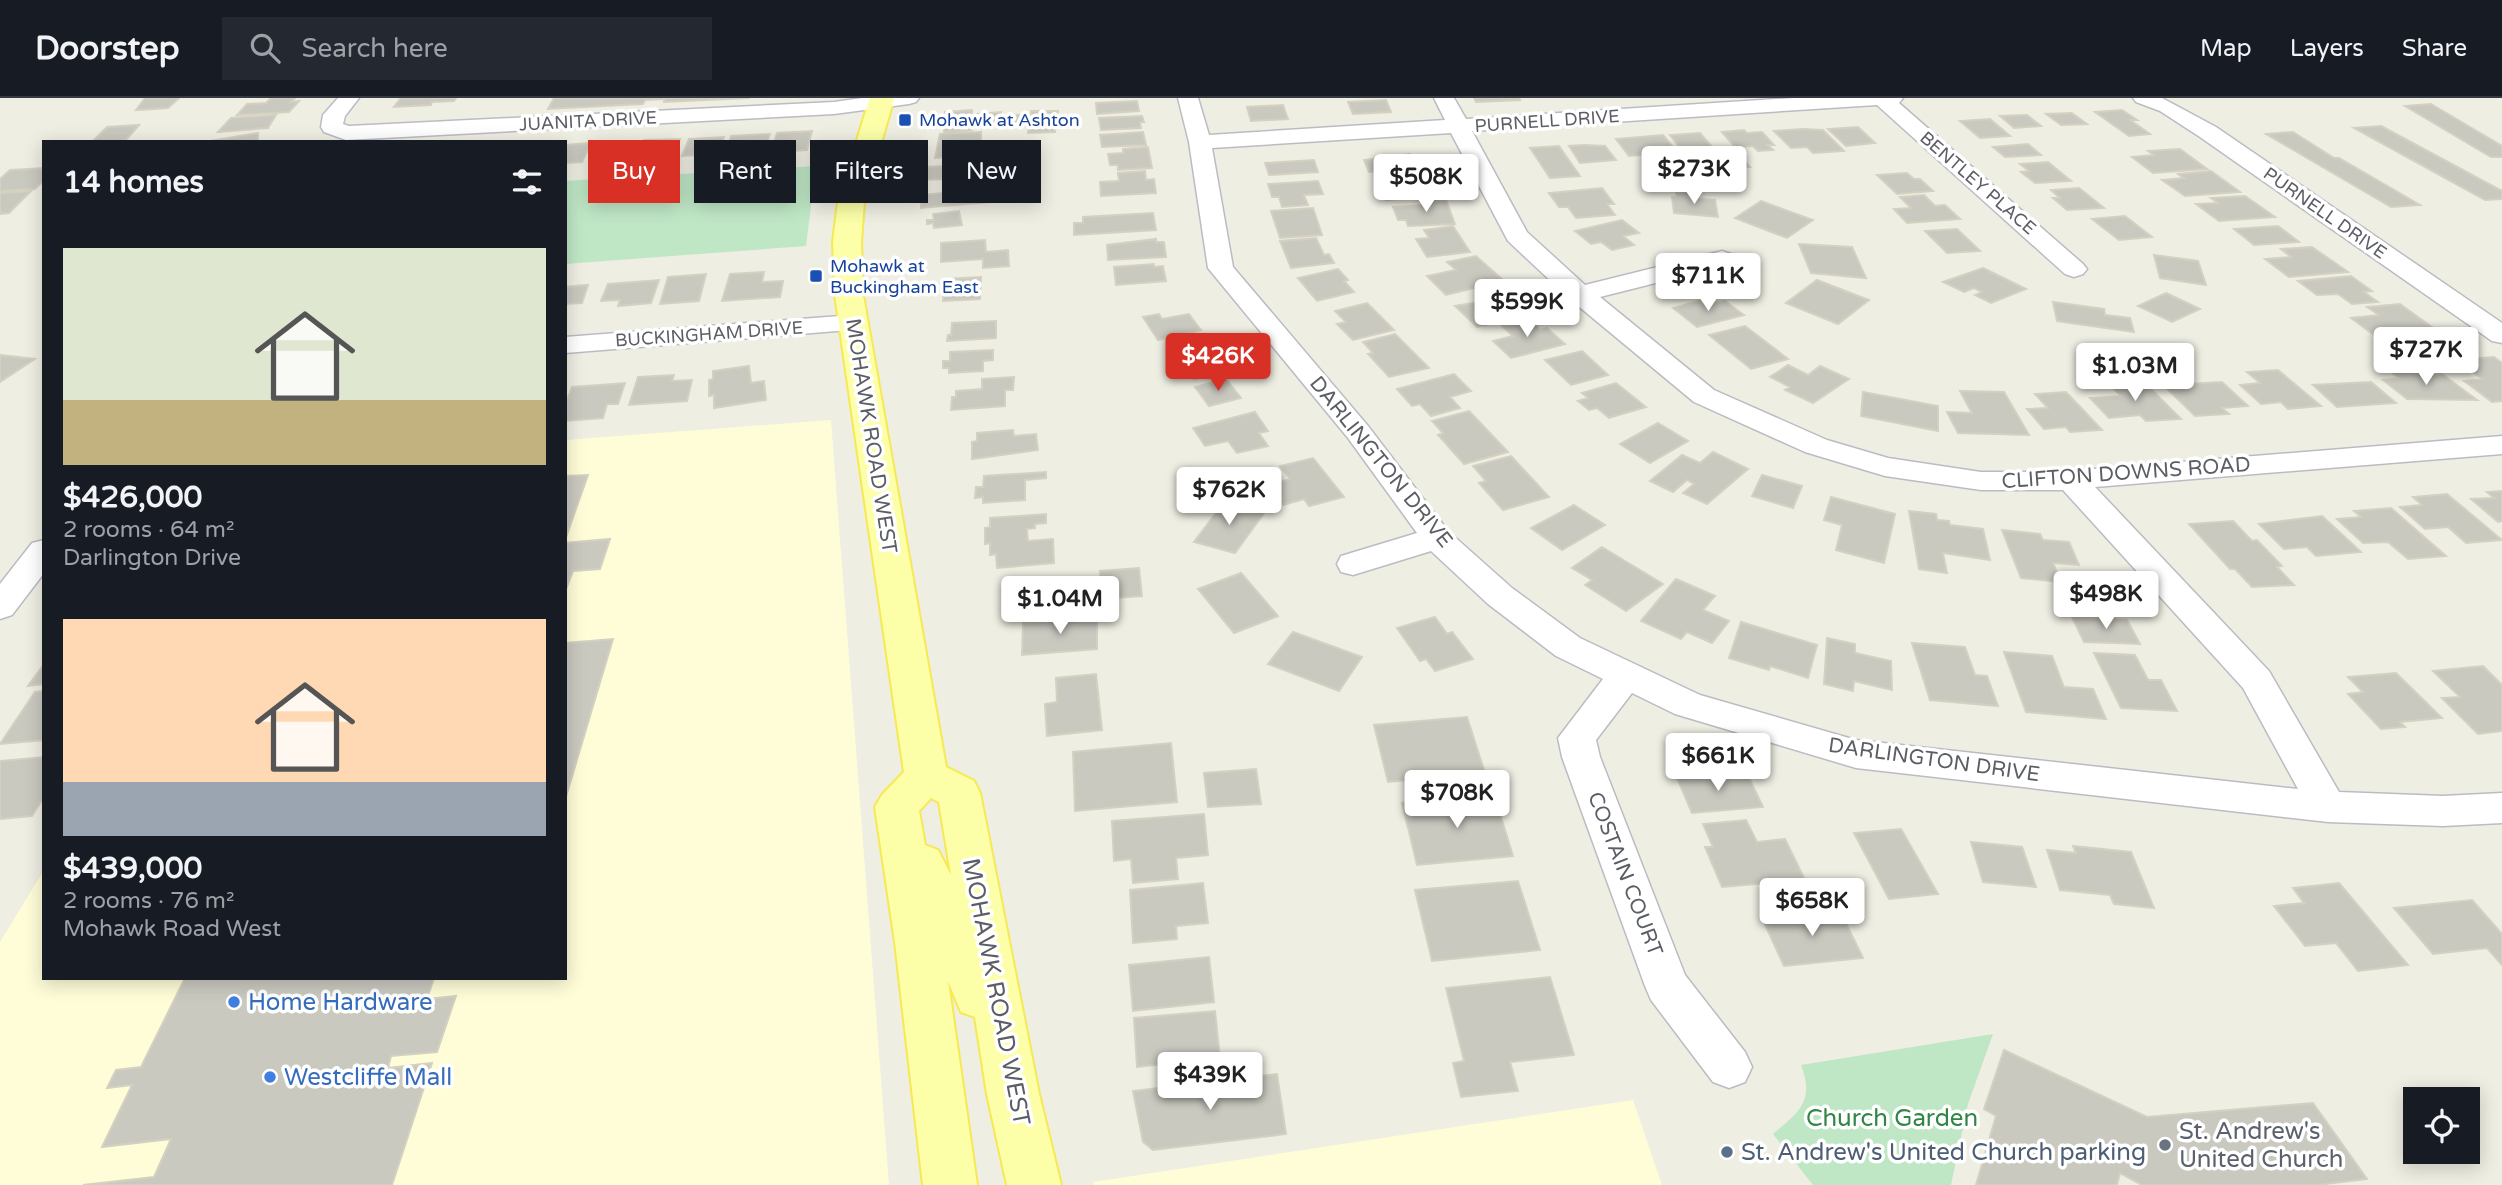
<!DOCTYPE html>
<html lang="en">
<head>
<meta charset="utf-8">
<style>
	body { margin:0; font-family:"Varela Round",sans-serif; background:#242831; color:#f1f3f6; height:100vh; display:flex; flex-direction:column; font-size:26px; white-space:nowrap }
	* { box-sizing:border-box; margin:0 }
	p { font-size:23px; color:#9ea1a6 }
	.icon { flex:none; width:38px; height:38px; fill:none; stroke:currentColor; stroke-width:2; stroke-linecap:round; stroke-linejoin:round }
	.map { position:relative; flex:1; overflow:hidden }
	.panel { position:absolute; left:42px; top:42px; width:525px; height:840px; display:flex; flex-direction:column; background:#171b24; border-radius:0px; box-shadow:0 4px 18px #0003 }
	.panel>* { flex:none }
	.hud { position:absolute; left:588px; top:42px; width:665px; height:63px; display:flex; gap:14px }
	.controls { position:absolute; left:2403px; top:989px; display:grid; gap:14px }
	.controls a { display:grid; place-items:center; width:77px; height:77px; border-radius:0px; background:#171b24; box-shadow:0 4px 18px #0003; font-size:35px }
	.price { position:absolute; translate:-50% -60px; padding:0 16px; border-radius:7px; background:#fff; color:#222; font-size:23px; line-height:46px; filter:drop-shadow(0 2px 4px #0008) }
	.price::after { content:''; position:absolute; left:50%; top:42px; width:21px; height:16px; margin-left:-10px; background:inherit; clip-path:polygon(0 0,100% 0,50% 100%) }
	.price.selected { background:#d93025; color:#fff }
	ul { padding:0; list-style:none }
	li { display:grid; align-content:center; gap:14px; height:371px; padding:0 21px }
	li span { display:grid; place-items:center; height:217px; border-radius:0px; color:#555 }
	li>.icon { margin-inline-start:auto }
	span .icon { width:126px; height:126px; fill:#fffc; stroke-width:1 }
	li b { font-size:30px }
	h2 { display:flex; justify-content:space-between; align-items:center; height:84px; padding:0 21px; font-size:30px }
	.tag { padding:0 24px; border-radius:0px; background:#171b24; box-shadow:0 4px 18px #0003; font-size:24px; line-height:63px }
	.tag.selected { background:#d93025; color:#fff }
	header { display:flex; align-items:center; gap:42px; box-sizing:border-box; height:98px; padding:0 35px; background:#171b24; border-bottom:2px solid #363941 }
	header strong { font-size:33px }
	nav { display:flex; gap:38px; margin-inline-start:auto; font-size:24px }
	.search { width:490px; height:63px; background:#242831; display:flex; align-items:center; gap:18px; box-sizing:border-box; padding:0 24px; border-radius:0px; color:#9ea1a6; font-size:26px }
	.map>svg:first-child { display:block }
</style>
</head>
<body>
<header>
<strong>Doorstep</strong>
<div class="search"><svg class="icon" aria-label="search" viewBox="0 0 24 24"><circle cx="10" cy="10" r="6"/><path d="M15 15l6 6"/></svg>Search here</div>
<nav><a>Map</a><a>Layers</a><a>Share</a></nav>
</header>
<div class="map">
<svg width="2502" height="1087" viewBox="0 0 2502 1087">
	<rect width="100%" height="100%" fill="#efeee3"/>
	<path fill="#fffdd8" d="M831 322 889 1087H0V844L44 772V880H565V342Z
		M1633 1002 1662 1087H1094L1093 1084Z"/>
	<path fill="#bfe7c6" d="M816 68 806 148 565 166V83Z
		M1993 936 1968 1006 1951 1087H1813L1773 1036C1799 1014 1815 1003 1801 967Z"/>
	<path fill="#cac9c0" stroke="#d4d1c1" stroke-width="2" d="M145 0H179L168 10 136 12Z
		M271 0H295L291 4 299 3 289 14 237 17 247 6 266 5Z
		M401 0H456L454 3 432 4 431 7 394 9Z
		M554 0H750L664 4 665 1 645 2 643 6 548 11Z
		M1474 0H1519L1520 2 1476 4Z
		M1386 2 1391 14 1353 16 1348 4Z
		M1137 3 1139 13 1097 16 1096 5Z
		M2431 6 2502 48V59H2491L2405 8Z
		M1283 7 1288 21 1251 23 1247 9Z
		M972 12V32L944 34 945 14Z
		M2122 12 2137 22H2130L2150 36 2129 38 2095 14Z
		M1031 13H1058L1055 34 1028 35 1029 27H1012L1014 17 1031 16Z
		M1001 14V26L977 27V16Z
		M2072 15 2087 26 2061 27 2046 16Z
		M276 17 268 30 218 34 231 20Z
		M2027 17 2041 28 2014 30 2000 18Z
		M1142 18 1144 24H1140L1141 30 1101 32 1099 20Z
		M1990 21 2010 38 1980 40 1960 23Z
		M139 27 124 44H82L93 43 107 29Z
		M2381 28 2502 93V101L2485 102 2354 30Z
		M1858 29 1875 45 1846 48 1828 31Z
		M1802 31 1823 32 1844 53 1813 55 1807 49 1791 50 1774 33Z
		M1744 32 1747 35 1762 34 1774 47H1768L1773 52 1758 53 1753 48 1735 49 1722 34Z
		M812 33 807 52 771 54 777 35Z
		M981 34V45H971V58L935 60 940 36Z
		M1143 34 1146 47 1102 49 1100 37Z
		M2293 34 2334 60H2339L2420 107 2391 109 2266 36Z
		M258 35V44H210V43Z
		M1700 35 1716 54 1736 53 1750 69 1726 70 1717 60 1690 62 1670 37Z
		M770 36 764 54 726 57 731 38Z
		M1663 37 1677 54 1629 58 1616 41Z
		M724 39 718 56 682 58 689 41Z
		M680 41 673 59 637 61 644 42Z
		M637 43 629 62 592 64 601 45Z
		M591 45 582 64 565 65V47Z
		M2028 46 2041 57 2005 59 1993 49Z
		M1584 47 1605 48 1616 62 1580 65 1569 48Z
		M1559 48 1580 78 1550 80 1530 50Z
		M1148 49 1152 70 1118 72V67H1110L1108 56 1123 55V51Z
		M2180 51 2207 71 2153 75 2132 59 2154 57 2148 53Z
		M1410 56 1417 71 1369 74 1364 62Z
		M1314 62 1318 74 1269 77 1265 65Z
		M2048 64 2071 83 2035 85 2021 74 2029 73 2020 66Z
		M948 68V73L955 72 954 77H948L947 81 920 82 922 69Z
		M44 70V82L35 91 0 93V81L10 72Z
		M1145 73 1146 82 1154 81 1156 95 1101 98 1100 84 1119 83 1118 75Z
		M2211 73 2240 94 2185 98 2162 82 2184 80 2178 76Z
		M1907 75 1914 81H1920L1933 93 1897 96 1877 77Z
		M1407 76 1408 78 1430 77 1440 98 1386 102 1375 78Z
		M1318 83 1323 96 1304 97 1308 107 1282 109 1279 99H1272L1268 86Z
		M1001 90 1002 103 921 110V103H916V99L921 97Z
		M1602 90 1614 106H1607L1615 117 1576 120 1568 109H1559L1549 95Z
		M2079 90 2104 110 2067 112 2053 100H2060L2051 92Z
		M31 93 9 115 0 116V95Z
		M1676 94 1691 95 1692 100 1715 102 1718 119 1674 115 1672 99H1677Z
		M1924 97 1935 108 1945 107 1960 121 1907 125 1894 111 1911 110 1900 99Z
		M2245 98 2275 119 2219 123 2196 106 2218 105 2211 100Z
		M1446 102 1455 126 1408 128 1406 122H1398L1393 109 1427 107 1425 103Z
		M1761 103 1813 122 1787 140 1735 120Z
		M1313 110 1322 137 1280 140 1271 113Z
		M959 113 962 127 934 130 933 125 927 126V122H934L933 116Z
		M1153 115 1156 132 1074 137V125H1083V119Z
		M2125 118 2152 139 2119 142 2092 121Z
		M1622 122 1639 135 1623 138 1634 147 1612 152 1601 144 1591 146 1575 133Z
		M1453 128 1470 154 1427 159 1416 141 1429 140 1424 132Z
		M2278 128 2299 144 2254 147 2234 131Z
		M1957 131 1980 153 1947 155 1925 133Z
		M1316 140 1324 157 1329 156 1334 165 1291 170 1280 143Z
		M1156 141V144H1164L1166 159 1108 162 1107 147Z
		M985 142 986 154 1008 152 1009 168 983 170V161L941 164V145Z
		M1799 146 1852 149 1866 180 1811 175Z
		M2312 149 2348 174 2289 179 2265 161 2291 159 2281 151Z
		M2154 157 2198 163 2206 187 2160 180Z
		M1476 158 1504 183 1446 197 1427 178 1456 172 1447 164Z
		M1154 166V169L1163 168 1166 183 1116 187 1114 169Z
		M1983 170 2026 191 1991 205 1975 197 1982 194 1974 190 1964 194 1943 184Z
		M1338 171 1348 182 1344 183 1354 194 1317 203 1298 180Z
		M764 174 762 184 783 183 780 199 722 203 730 176Z
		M706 176 699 203 660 206 668 179Z
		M2351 178 2372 193 2364 194 2378 204 2352 206 2338 196 2317 197 2298 183Z
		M981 179 980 201 943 203 944 181Z
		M659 182 651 205 618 208 620 202 601 203 608 186Z
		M1817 182 1869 202 1838 226 1786 205Z
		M588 187 582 205 565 206V189Z
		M1507 187 1538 215 1477 229 1455 208 1486 203 1477 194Z
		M2166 195 2200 211 2172 224 2138 208Z
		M1699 203 1705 207 1725 203 1744 217 1697 229 1673 210Z
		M2053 204 2104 211 2105 217 2130 220 2134 234 2057 223Z
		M1367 205 1394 232 1353 242 1337 226 1346 224 1335 213Z
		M2400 206 2440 235 2378 240 2351 220 2379 217 2367 209Z
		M1159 216 1162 221 1189 216 1201 232 1158 242 1143 219Z
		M1529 221 1540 232 1547 230 1565 246 1511 260 1493 243 1513 238 1502 228Z
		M996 223V240L947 243 948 237H951L952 225Z
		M1745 228 1788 261 1751 271 1709 237Z
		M1395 236 1429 270 1389 279 1368 256 1373 255 1363 244Z
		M1209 244 1230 273 1194 281 1173 252Z
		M993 252V262L983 263V273L949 275V270H943V263H950V254Z
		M1582 253 1608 277 1571 287 1545 262Z
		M0 257H1L35 261 0 284Z
		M2494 259 2502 265V303L2492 304 2464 283 2482 281 2456 262Z
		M1788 267 1808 277 1820 268 1849 281 1813 305 1785 292 1790 289 1770 279Z
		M749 268 751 285 764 283 766 302 714 310V297L709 298V282L713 281V273Z
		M2416 271 2425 278 2442 276 2477 302 2407 301 2383 282 2399 280 2390 273Z
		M2278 272 2321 308 2288 311 2281 304 2261 306 2240 287 2260 285 2247 274Z
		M1454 276 1471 293 1450 299 1460 310 1431 318 1420 306 1412 308 1397 291Z
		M674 277 672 283 692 282 687 303 629 307 638 279Z
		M1014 279 1013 292H1005V308L951 312 952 299H956V293L982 291V281Z
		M1226 281 1241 300 1209 308 1195 289Z
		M2182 281 2188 286 2222 284 2248 308 2222 310 2229 316 2195 318 2158 282Z
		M2142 282 2181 321 2146 323 2140 317 2109 320 2090 300 2121 298 2108 285Z
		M2371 284 2396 305 2337 309 2313 287Z
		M625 285 618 306H607L603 320 565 323V308L572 289Z
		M1616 285 1646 309 1609 320 1597 310 1589 312 1578 303 1588 300 1582 295Z
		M1960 293 2004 294 2029 337 1958 335 1947 314 1972 315Z
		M1863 294 1938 308V333L1861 318Z
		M2066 294 2102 332 2070 334 2066 329 2044 331 2027 311 2048 310 2035 296Z
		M1469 313 1508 354 1464 366 1438 337 1443 335 1432 323Z
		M1255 314 1268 333 1259 335 1268 348 1237 355 1228 343 1205 348 1193 330Z
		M1658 325 1688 343 1650 365 1620 346Z
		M1013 332 1014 338 1036 336 1038 352 972 361V344L977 343V335Z
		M1713 354 1748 371 1707 406 1683 395 1694 386 1687 382 1673 394 1650 383 1682 357 1700 365Z
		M1511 358 1549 399 1503 412 1479 385 1486 383 1473 368Z
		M1313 360 1344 399 1309 408 1304 401 1283 407 1269 387 1290 381 1280 368Z
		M1046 374V380L1025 382V402L983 405V399L975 400 976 389H983L984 378Z
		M588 377 565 442V378Z
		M1762 377 1802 388 1793 410 1752 398Z
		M2502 393V423L2498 424 2471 401 2494 400 2487 394Z
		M2447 396 2502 442 2466 445 2448 429 2425 431 2400 409 2422 407 2413 399Z
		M1831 399 1895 416 1884 465 1836 452 1842 427 1824 422Z
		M1225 403 1264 415 1235 455 1194 444Z
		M1574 407 1605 427 1562 452 1531 430Z
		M2391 410 2446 458 2408 461 2388 444 2363 445 2337 421 2361 419 2354 413Z
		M1909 413 1936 416 1937 422 1949 423 1950 427 1983 431 1990 462 1943 455 1947 475 1919 471Z
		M1046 416V425L1035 426V430L1027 431 1028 443 1053 441 1054 465 997 470 996 456 990 457V445L985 446V430L990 429V420Z
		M2322 418 2361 454 2316 458 2307 449 2284 451 2259 426Z
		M2233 423 2252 443 2257 442 2282 468 2277 469 2294 487 2252 489 2235 471H2230L2189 426Z
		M2002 432 2040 436 2043 442 2069 444 2079 467 2053 465 2061 484 2021 480Z
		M610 441 600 471 573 473 565 494V445Z
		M1602 449 1663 486 1626 513 1585 487 1592 482 1572 470Z
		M1139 470 1142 498 1101 501 1100 473Z
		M1241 475 1278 518 1234 535 1198 491Z
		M1676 481 1715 498 1703 512 1729 523 1712 545 1687 534 1681 541 1641 523Z
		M1084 485 1086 514 1011 521V491Z
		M1435 519 1447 536 1452 534 1473 561 1435 573 1426 561 1420 563 1397 530Z
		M2072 519 2127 522 2140 546 2084 544Z
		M1097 520V551L1022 557 1023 525Z
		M1741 524 1817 547 1808 580 1770 568 1769 572 1729 560Z
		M1293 534 1362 559 1339 593 1268 566Z
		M1827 540 1855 546V555L1891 563 1892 592 1854 583 1853 593 1824 586Z
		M613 541 565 702V545Z
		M1912 545 1965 549 1975 577 1987 578 1998 608 1930 602Z
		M2004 554 2052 558 2064 589 2093 591 2106 621 2026 614Z
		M2094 555 2135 557 2148 582H2161L2177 613 2121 610Z
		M44 566V586L28 588Z
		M2483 568 2502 587V633L2478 636 2442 600 2460 599 2433 573Z
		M2396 575 2442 620 2400 624 2405 629 2381 631 2348 596 2363 594 2348 579Z
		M1096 576 1102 632 1047 638 1045 606 1057 604 1056 580Z
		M44 593V642L0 646 35 594Z
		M1467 619 1485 675 1388 684 1374 627Z
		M1171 645 1177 704 1075 713 1073 654Z
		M44 659V699L32 718 0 721V663Z
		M1256 671 1261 706 1208 709 1204 675Z
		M1723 675 1725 682 1749 680 1763 709 1692 715 1677 680Z
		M1494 696 1513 758 1417 767 1402 705Z
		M1204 716 1208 757 1176 760 1178 781 1133 785 1131 761 1114 763 1112 723Z
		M1746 722 1757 744 1785 741 1805 782 1722 789 1705 749H1713L1703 726Z
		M1901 731 1938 796 1889 801 1854 735Z
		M1971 744 2022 749 2036 789 1983 784Z
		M2073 748 2131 754 2154 810 2114 806 2110 797 2060 792 2047 752 2076 755Z
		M1518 783 1540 852 1432 863 1415 792Z
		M1203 785 1208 825 1176 828 1177 841 1133 845 1130 792Z
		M2339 785 2408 867 2358 873 2336 845 2305 848 2274 808 2304 805 2293 790Z
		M2472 802 2502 836V867L2487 850 2433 856 2394 810Z
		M1840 813 1863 860 1784 868 1762 820Z
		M1209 859 1214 904 1133 913 1129 867Z
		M1550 879 1574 957 1510 964 1518 993 1461 999 1453 965 1464 963 1446 890Z
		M185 880H434L427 901 456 898 437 954 391 958 388 970 432 965 392 1087H83L154 1079 171 1041 102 1049 132 987 107 990 116 972 141 969Z
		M1215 913 1220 960 1137 969 1134 920Z
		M2004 952 2147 1019 2313 1005 2367 1081 2317 1087H2142L2120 1075 2117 1087H1976L1996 1018 1984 1011Z
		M1277 976 1286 1036 1153 1052 1143 1044 1133 993Z"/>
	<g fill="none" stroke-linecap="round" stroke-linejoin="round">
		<g stroke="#bbbcc3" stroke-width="3">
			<path id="minor" d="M338 0H359L345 18 343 26 349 28 834 4 862 0H919L916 4 909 6 834 16 346 42 324 34 321 29 323 17Z
				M1178 0H1198L1209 37 1445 22 1434 0H1454L1466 21 1793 0H1903L1899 5 2083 166 2087 171 2083 176 2074 179 2065 176 1877 7 1472 33 1527 134 1585 187 1722 153 1731 156 1735 161 1731 166 1600 199 1714 292 1827 342 1888 360 1981 374H2057L2502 338V356L2095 389 2269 573 2339 694 2443 698 2502 695V725L2443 728 2328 724 1856 670 1675 616 1632 595 1596 642 1600 659 1685 877 1745 954 1752 969 1745 984 1729 990 1713 984 1651 902 1645 888 1562 659 1558 640 1603 581 1556 558 1488 506 1431 453 1353 477 1341 474 1337 466 1341 458 1417 435 1348 340 1208 170 1189 44ZM1451 35 1508 143 1571 202 1694 304 1805 354 1885 378 1981 392H2063L2243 590 2298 691 1856 642 1700 597 1580 540 1512 490 1448 433 1368 328 1233 169 1212 50Z
				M2133 0H2162L2216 29 2502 225V245L2492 243 2200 39 2160 13 2136 4Z
				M853 217 862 219 866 225 862 231 565 255V239Z
				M44 442V475L12 517 0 521V486L32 445Z"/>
		</g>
		<g stroke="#f7e954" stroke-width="4">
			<path id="major" d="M870 0H894L864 104 861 144 863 197 946 669 974 683 980 695 1039 996 1061 1087H1007L987 996 975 919 961 914 948 883 977 1087H923L895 844 875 709 882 697 904 674 835 197 833 144 838 104ZM931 700 939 704 951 777 938 752 925 747 919 713Z"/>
		</g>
		<use href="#minor" fill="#fff" fill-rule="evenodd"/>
		<use href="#major" fill="#fcffa8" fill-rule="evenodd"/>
	</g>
	<g fill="#1a4fb4" stroke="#fff" stroke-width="2.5">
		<rect x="898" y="15" width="14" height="14" rx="3.5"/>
		<rect x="809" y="171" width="14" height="14" rx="3.5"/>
	</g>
	<g fill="#3f7fe0" stroke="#fff" stroke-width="2.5">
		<circle cx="234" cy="904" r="7"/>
		<circle cx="270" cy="979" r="7"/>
	</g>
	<circle fill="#6b7280" stroke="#fff" stroke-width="2.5" cx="2165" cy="1047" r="7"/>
	<circle fill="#5c6f8a" stroke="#fff" stroke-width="2.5" cx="1727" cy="1054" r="7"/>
	<g text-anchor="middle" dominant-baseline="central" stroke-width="7" stroke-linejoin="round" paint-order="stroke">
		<g font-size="18" fill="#164399" stroke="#fff" text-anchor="start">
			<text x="919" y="22">Mohawk at Ashton</text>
			<text x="830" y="168">Mohawk at<tspan x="830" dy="21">Buckingham East</tspan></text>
		</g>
		<g font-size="18" fill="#5b5e65" stroke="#fff">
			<text transform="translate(588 23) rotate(-3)">JUANITA DRIVE</text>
			<text transform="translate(1547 23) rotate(-4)">PURNELL DRIVE</text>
			<text transform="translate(1978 85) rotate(41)">BENTLEY PLACE</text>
			<text transform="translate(2325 115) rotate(35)">PURNELL DRIVE</text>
			<text transform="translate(709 236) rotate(-4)">BUCKINGHAM DRIVE</text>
		</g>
		<g font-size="21" fill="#5b5e65" stroke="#fff">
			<text transform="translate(871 338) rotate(81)">MOHAWK ROAD WEST</text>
			<text transform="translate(1381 364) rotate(51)">DARLINGTON DRIVE</text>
			<text transform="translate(2126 375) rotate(-4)">CLIFTON DOWNS ROAD</text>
			<text transform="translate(1934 662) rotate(8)">DARLINGTON DRIVE</text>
			<text transform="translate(1625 776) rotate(69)">COSTAIN COURT</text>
		</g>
		<g font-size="24" fill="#5b5e65" stroke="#fff">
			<text transform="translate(996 894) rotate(79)">MOHAWK ROAD WEST</text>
		</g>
		<g font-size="24" fill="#366cbe" stroke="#fff" text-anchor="start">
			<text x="248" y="904">Home Hardware</text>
			<text x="284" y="979">Westcliffe Mall</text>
		</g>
		<g font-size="24" fill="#318645" stroke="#fff">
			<text x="1892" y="1020">Church Garden</text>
		</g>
		<g font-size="24" fill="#5b616d" stroke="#fff" text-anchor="start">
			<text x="2179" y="1033">St. Andrew's<tspan x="2179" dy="28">United Church</tspan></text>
		</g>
		<g font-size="24" fill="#4e5e75" stroke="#fff" text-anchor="start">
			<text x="1741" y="1054">St. Andrew's United Church parking</text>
		</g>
	</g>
</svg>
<div class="controls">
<a><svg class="icon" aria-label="locate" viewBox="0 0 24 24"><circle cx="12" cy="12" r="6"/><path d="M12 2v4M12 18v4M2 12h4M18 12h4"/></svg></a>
</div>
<b class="price" style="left:1694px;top:108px">$273K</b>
<b class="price" style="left:1426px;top:116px">$508K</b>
<b class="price" style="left:1708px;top:215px">$711K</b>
<b class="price" style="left:1527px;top:241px">$599K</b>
<b class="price" style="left:2426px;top:289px">$727K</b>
<b class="price selected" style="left:1218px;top:295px">$426K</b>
<b class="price" style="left:2135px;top:305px">$1.03M</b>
<b class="price" style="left:1229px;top:429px">$762K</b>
<b class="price" style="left:2106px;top:533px">$498K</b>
<b class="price" style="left:1060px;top:538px">$1.04M</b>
<b class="price" style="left:1718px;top:695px">$661K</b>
<b class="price" style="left:1457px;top:732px">$708K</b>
<b class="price" style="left:1812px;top:840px">$658K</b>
<b class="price" style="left:1210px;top:1014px">$439K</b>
<div class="hud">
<a class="tag selected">Buy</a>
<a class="tag">Rent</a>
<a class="tag">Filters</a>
<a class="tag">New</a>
</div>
<section class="panel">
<h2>14 homes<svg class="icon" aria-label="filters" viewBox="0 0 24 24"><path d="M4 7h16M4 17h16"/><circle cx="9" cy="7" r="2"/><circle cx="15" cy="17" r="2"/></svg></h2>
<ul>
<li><span style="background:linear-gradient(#dfe7d0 70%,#c2b280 0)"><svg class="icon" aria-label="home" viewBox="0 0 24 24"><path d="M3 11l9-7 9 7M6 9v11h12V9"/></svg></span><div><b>$426,000</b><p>2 rooms · 64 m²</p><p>Darlington Drive</p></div></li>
<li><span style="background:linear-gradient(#ffd9b3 75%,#9aa5b1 0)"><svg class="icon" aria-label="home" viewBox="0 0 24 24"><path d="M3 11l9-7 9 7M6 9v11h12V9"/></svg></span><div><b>$439,000</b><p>2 rooms · 76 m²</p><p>Mohawk Road West</p></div></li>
</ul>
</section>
</div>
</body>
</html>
